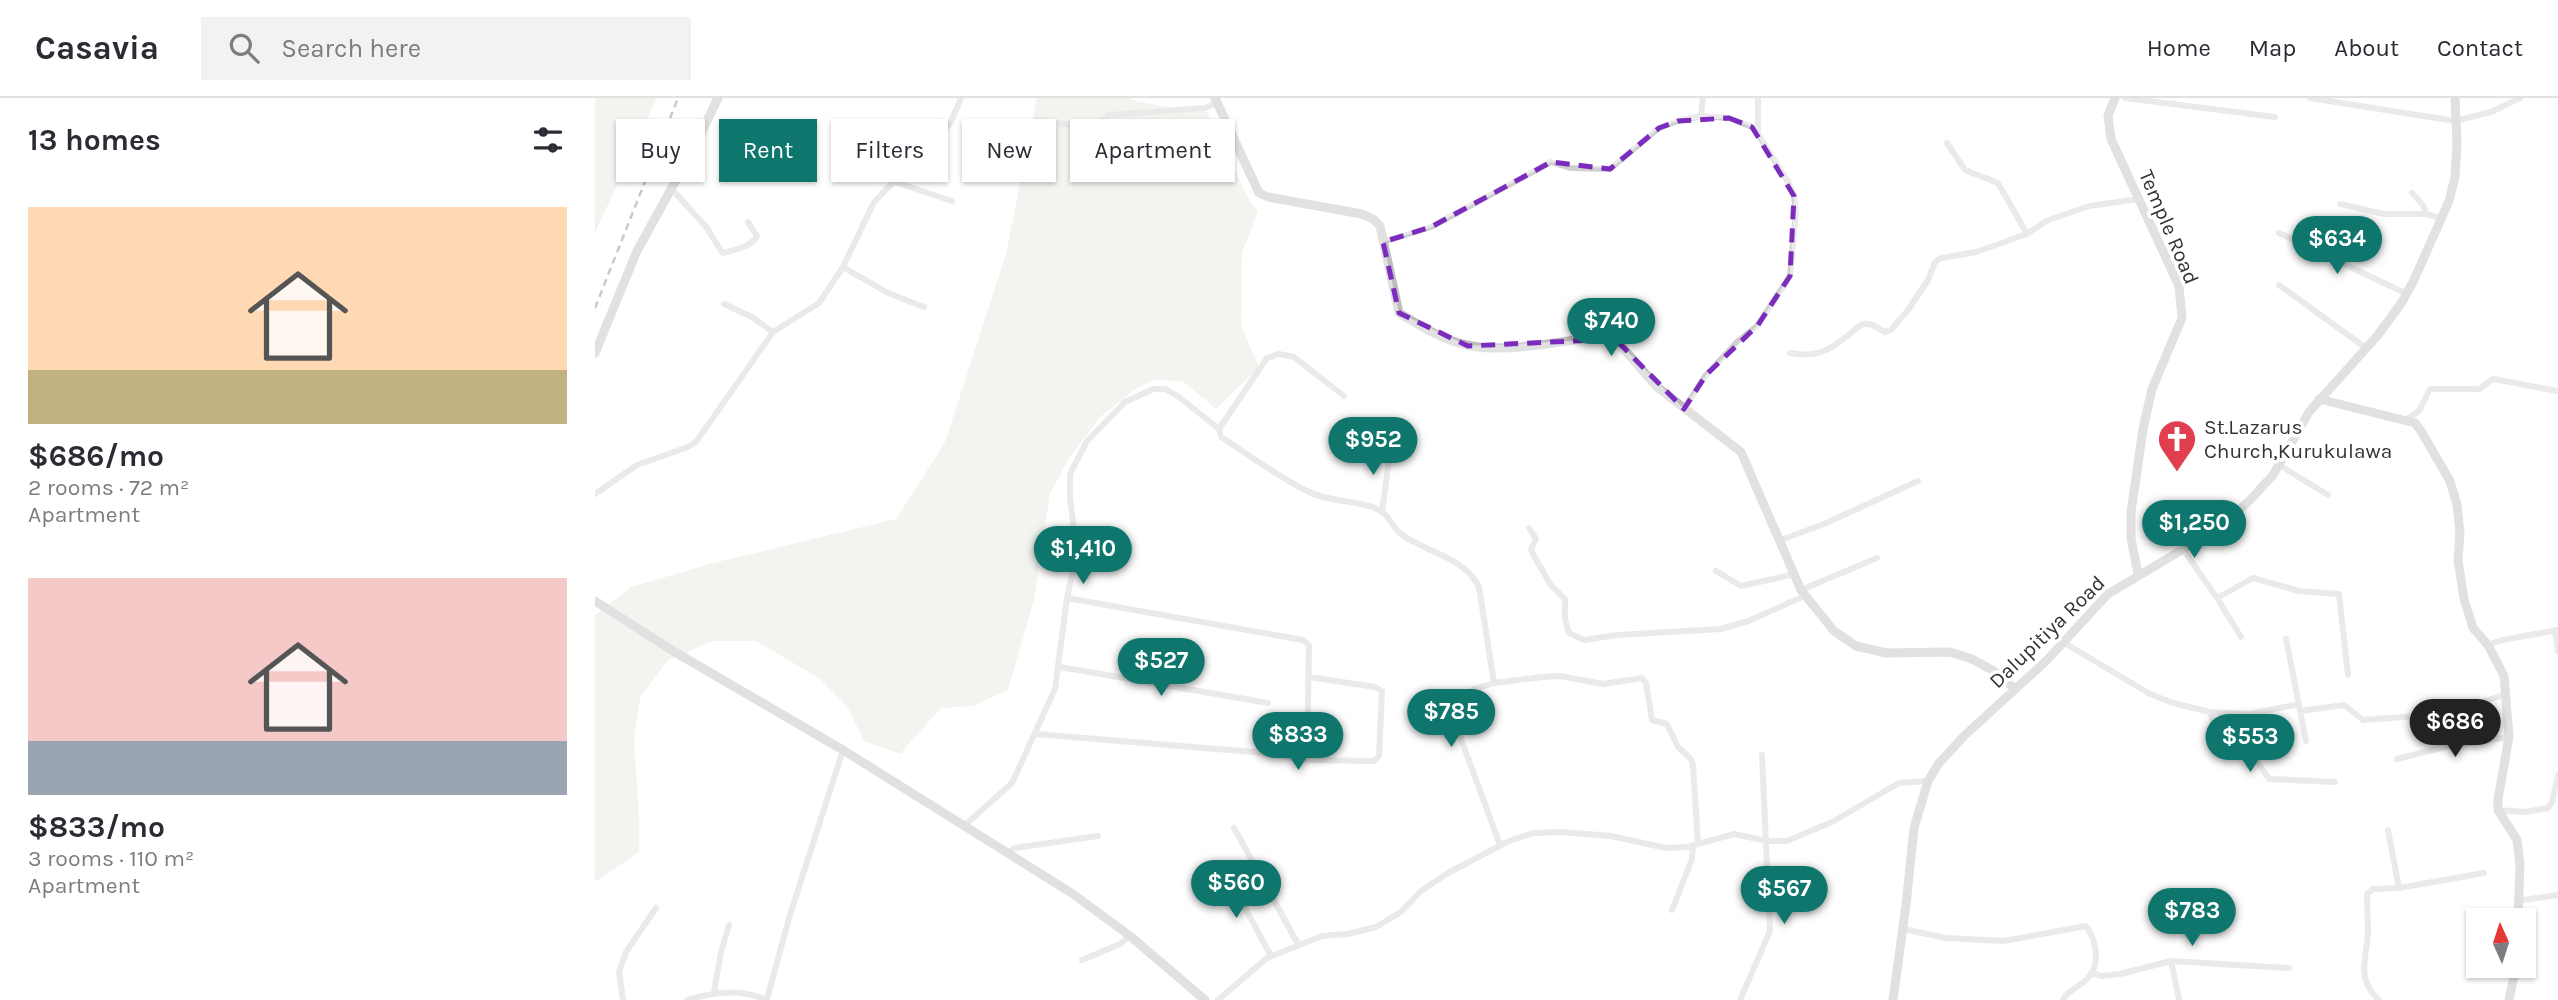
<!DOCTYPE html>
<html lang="en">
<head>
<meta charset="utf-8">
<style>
	body { margin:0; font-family:Karla,sans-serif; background:#f2f2f3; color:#2b2b33; height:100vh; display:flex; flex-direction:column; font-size:26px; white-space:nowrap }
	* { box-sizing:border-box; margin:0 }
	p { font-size:23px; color:#7c7c81 }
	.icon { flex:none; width:38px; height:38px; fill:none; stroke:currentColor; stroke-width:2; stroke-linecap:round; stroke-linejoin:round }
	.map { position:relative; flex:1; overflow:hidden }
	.sheet { display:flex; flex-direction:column; background:#fff; width:595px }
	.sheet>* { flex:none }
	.top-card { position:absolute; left:21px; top:21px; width:665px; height:63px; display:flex; gap:14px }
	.needle { width:46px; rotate:357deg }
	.fabs { position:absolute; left:1871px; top:810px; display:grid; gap:14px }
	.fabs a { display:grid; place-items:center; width:70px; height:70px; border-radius:0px; background:#fff; box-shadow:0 2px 5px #0004; font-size:35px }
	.price { position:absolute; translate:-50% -60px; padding:0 16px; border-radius:24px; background:#0f766e; color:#fff; font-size:23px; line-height:46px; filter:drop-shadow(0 2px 4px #0008) }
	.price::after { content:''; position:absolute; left:50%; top:42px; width:21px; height:16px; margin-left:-10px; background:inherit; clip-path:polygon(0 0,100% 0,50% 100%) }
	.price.active { background:#222; color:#fff }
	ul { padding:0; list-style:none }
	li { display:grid; align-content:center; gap:14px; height:371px; padding:0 28px }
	li span { display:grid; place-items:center; height:217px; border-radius:0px; color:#555 }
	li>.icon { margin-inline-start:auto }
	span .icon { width:126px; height:126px; fill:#fffc; stroke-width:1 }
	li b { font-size:30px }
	h2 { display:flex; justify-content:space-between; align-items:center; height:84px; padding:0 28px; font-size:30px }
	.pill { padding:0 24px; border-radius:0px; background:#fff; box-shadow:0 2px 5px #0004; font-size:24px; line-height:63px }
	.pill.active { background:#0f766e; color:#fff }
	header { display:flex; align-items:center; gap:42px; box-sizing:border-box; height:98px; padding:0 35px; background:#fff; border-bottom:2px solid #e1e1e2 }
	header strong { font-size:33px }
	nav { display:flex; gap:38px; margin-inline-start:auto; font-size:24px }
	.search { width:490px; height:63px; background:#f2f2f3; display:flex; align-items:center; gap:18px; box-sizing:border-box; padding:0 24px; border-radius:0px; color:#7c7c81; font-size:26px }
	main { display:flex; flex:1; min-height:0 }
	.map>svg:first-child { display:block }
</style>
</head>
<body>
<header>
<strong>Casavia</strong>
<div class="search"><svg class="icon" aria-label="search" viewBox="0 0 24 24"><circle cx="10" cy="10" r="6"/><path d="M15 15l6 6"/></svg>Search here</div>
<nav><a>Home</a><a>Map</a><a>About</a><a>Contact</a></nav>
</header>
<main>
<section class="sheet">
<h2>13 homes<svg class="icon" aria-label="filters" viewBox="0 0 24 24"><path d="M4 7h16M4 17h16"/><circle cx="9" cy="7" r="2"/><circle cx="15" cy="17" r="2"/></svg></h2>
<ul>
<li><span style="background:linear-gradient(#ffd9b3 75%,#c2b280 0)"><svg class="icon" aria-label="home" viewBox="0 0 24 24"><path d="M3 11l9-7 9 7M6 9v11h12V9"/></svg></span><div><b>$686/mo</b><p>2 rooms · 72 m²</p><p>Apartment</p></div></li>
<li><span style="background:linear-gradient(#f6c9c9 75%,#9aa5b1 0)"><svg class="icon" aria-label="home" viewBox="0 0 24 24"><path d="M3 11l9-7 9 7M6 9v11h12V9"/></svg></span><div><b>$833/mo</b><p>3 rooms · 110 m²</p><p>Apartment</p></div></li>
</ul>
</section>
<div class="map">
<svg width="1963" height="902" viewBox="0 0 1963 902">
	<rect width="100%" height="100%" fill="#fff"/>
	<path fill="#e3e9dc" d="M0 0H62L0 135Z
		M442 0H537L541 3 598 14 611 13 654 102 663 114 647 155 646 228 664 269 621 311 589 284 561 281 542 290 505 319 475 359 455 395 439 502 413 592 378 608 346 610 305 656 269 643 252 608 224 580 161 543H118L72 563 45 600 39 642 44 715V754L0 784V517L36 489 118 465 301 421 350 344 411 156Z"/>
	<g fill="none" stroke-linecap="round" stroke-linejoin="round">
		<path stroke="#d0d0d0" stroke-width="6" d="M1530 0 1680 19
			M1715 0 1860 23 1896 14 1925 0
			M1106 18 1108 0
			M443 22 497 30 514 17 609 10 623 5
			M1163 36V0
			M1352 45 1370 72 1403 85 1432 136
			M300 84 357 103
			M76 90 112 130 126 153 129 155C141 151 156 149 162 138L153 124
			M1817 95 1828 107 1831 116
			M1745 106 1789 116H1831L1846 120
			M1684 135 1812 196
			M788 144 836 129 956 64 975 70 1015 71 1064 30 1083 23 1106 18 1134 20 1157 29 1163 36 1194 85 1199 98 1201 114 1195 178 1163 227 1143 243 1111 277 1089 311
			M248 169 293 195 329 209
			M1684 187 1771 250
			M129 206 157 219 178 234
			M1195 255C1222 260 1234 253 1256 235 1260 232 1264 227 1269 226 1277 225 1283 230 1290 234L1296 232 1313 212 1333 182 1340 164 1346 160 1381 154 1432 136 1451 123 1494 108 1544 101
			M749 298 699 259 684 256 672 260 624 331 626 339C654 357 682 378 712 393 734 404 758 402 780 410 795 416 796 428 806 436 832 455 868 458 884 489L899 585
			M1810 322 1824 313 1835 291H1884L1898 281 1963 293
			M1684 367 1733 397
			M0 396 42 367 93 349 101 344 178 234 224 205 248 169 279 104 355 26 366 0
			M787 414 796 348
			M934 430 941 441 936 451 938 456 955 486 970 501V521L974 535 989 542 1022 537 1126 531 1153 523 1210 498
			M1186 442 1229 426 1323 383
			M1588 451 1622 500 1658 480 1704 493 1744 496 1753 577
			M1121 473 1146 488 1200 476
			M1206 492 1282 460
			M472 500 708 542 714 547 712 662
			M1622 500 1646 539
			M1960 532 1963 554
			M1691 541 1711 643
			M1468 544 1555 596 1578 605 1615 614 1654 616 1704 606
			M1893 547 1907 542 1963 532
			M465 569 673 605
			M1705 613 1749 607 1768 622 1849 616 1912 596
			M1615 614 1627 656 1634 658 1658 657 1674 681 1740 684
			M441 636 658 654 712 662 779 663 784 658 787 593 780 589 714 579
			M1802 661 1849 649 1914 639
			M1903 712 1930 714 1953 710 1957 704 1963 677
			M369 728 417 685 460 591 472 500 482 454 475 400V376L492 343 530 304 558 291H570L584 299 624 331
			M639 730 703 846
			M1793 732 1804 790
			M905 747 866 641 861 619 862 611 867 600 879 591 899 585 947 579 965 578 1008 586 1047 580 1051 585 1057 622 1072 626 1083 649 1096 661 1098 667 1103 746
			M413 755 419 750 503 738
			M630 773 676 858
			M1922 803 1963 797
			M1077 812 1097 761 1098 747
			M1308 831 1351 840 1409 843 1491 828C1501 841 1506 866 1493 880 1485 889 1474 891 1468 902
			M487 862 525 846 535 838
			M1576 863 1584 902
			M1496 875 1507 878 1525 876 1576 863 1694 870
			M119 894 126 854 134 827
			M172 901 194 820 248 652
			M28 902 24 874 31 854 61 810
			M92 902C120 894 144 890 172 902
			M623 902 672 860 727 838 753 836 781 829 806 814 826 793 853 775 914 743 938 735 967 734 1016 738 1071 750 1092 749 1139 736 1172 743H1192L1237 724 1304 685 1333 683
			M1145 902 1175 833 1167 657
			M1784 902C1761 881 1771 862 1773 835 1773 822 1772 809 1772 796L1778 791 1804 790 1889 775"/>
		<path stroke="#bdbdbd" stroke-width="9" d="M620 0 664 95 673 99 767 116 778 121 785 128 804 215C826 228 847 242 872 247 911 256 967 243 1007 238L1020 241 1062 289 1146 354 1206 492 1239 533 1261 548 1291 555 1355 554 1377 561 1399 573 1419 590
			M1520 0 1513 18 1516 41 1584 188 1587 220 1557 291 1548 331 1536 414V440L1543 476
			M0 255 42 153 101 46 123 0
			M1724 301 1820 325 1826 333 1855 383 1862 407 1865 435 1863 462 1869 501 1878 530 1893 547 1909 578 1914 639 1903 701V712L1922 742 1925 767 1923 822
			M0 503 78 553 248 652 478 796 535 838 610 902
			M1298 902 1311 807 1319 730 1333 683 1344 665 1369 638 1451 563 1513 496 1602 443 1634 421 1655 402 1678 377 1714 314 1783 237 1807 204 1818 184 1854 103 1860 79 1862 45 1860 0
			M1914 902 1921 868"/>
		<path stroke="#888" stroke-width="2.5" stroke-dasharray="7 5" stroke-linecap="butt" d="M0 210 83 0"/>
	</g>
	<path d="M0 0H1963V902H0ZM1134 20 1157 29 1199 98 1195 178 1163 227 1111 277 1089 311 1020 241 873 248 804 215 788 144 836 129 956 64 1015 71 1064 30 1083 23Z" fill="#fff" fill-opacity=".55" fill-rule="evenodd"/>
	<path fill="none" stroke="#7b2cbf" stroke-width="5" stroke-dasharray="14 9" stroke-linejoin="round" d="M1134 20 1157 29 1199 98 1195 178 1163 227 1111 277 1089 311 1020 241 873 248 804 215 788 144 836 129 956 64 1015 71 1064 30 1083 23Z"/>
	<defs>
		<g id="church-pin" transform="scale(2.0125)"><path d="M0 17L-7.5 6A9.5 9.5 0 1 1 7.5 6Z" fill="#e13e50" stroke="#fff"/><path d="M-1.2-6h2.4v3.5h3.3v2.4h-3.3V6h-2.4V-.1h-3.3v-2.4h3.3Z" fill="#fff"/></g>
	</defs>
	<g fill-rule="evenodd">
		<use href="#church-pin" x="1582" y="341"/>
	</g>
	<g text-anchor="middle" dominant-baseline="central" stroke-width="7" stroke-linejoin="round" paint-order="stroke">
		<g font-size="21" fill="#333" stroke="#fff">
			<text transform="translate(1574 129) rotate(67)">Temple Road</text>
			<text transform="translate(1452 534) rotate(-44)">Dalupitiya Road</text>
		</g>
		<g font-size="21" fill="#333" stroke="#fff" text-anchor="start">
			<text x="1609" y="329">St.Lazarus<tspan x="1609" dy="24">Church,Kurukulawa</tspan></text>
		</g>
	</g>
</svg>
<div class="fabs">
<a><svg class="needle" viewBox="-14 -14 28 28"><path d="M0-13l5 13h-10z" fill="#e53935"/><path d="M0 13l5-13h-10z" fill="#7c7c81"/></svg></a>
</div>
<b class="price" style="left:1742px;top:178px">$634</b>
<b class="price" style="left:1016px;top:260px">$740</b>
<b class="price" style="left:778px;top:379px">$952</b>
<b class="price" style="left:1599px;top:462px">$1,250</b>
<b class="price" style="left:488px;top:488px">$1,410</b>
<b class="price" style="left:566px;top:600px">$527</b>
<b class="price" style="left:856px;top:651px">$785</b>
<b class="price active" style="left:1860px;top:661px">$686</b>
<b class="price" style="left:703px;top:674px">$833</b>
<b class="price" style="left:1655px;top:676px">$553</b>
<b class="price" style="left:641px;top:822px">$560</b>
<b class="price" style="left:1189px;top:828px">$567</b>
<b class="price" style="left:1597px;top:850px">$783</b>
<div class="top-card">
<a class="pill">Buy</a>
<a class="pill active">Rent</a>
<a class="pill">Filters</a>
<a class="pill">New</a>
<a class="pill">Apartment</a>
</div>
</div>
</main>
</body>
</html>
